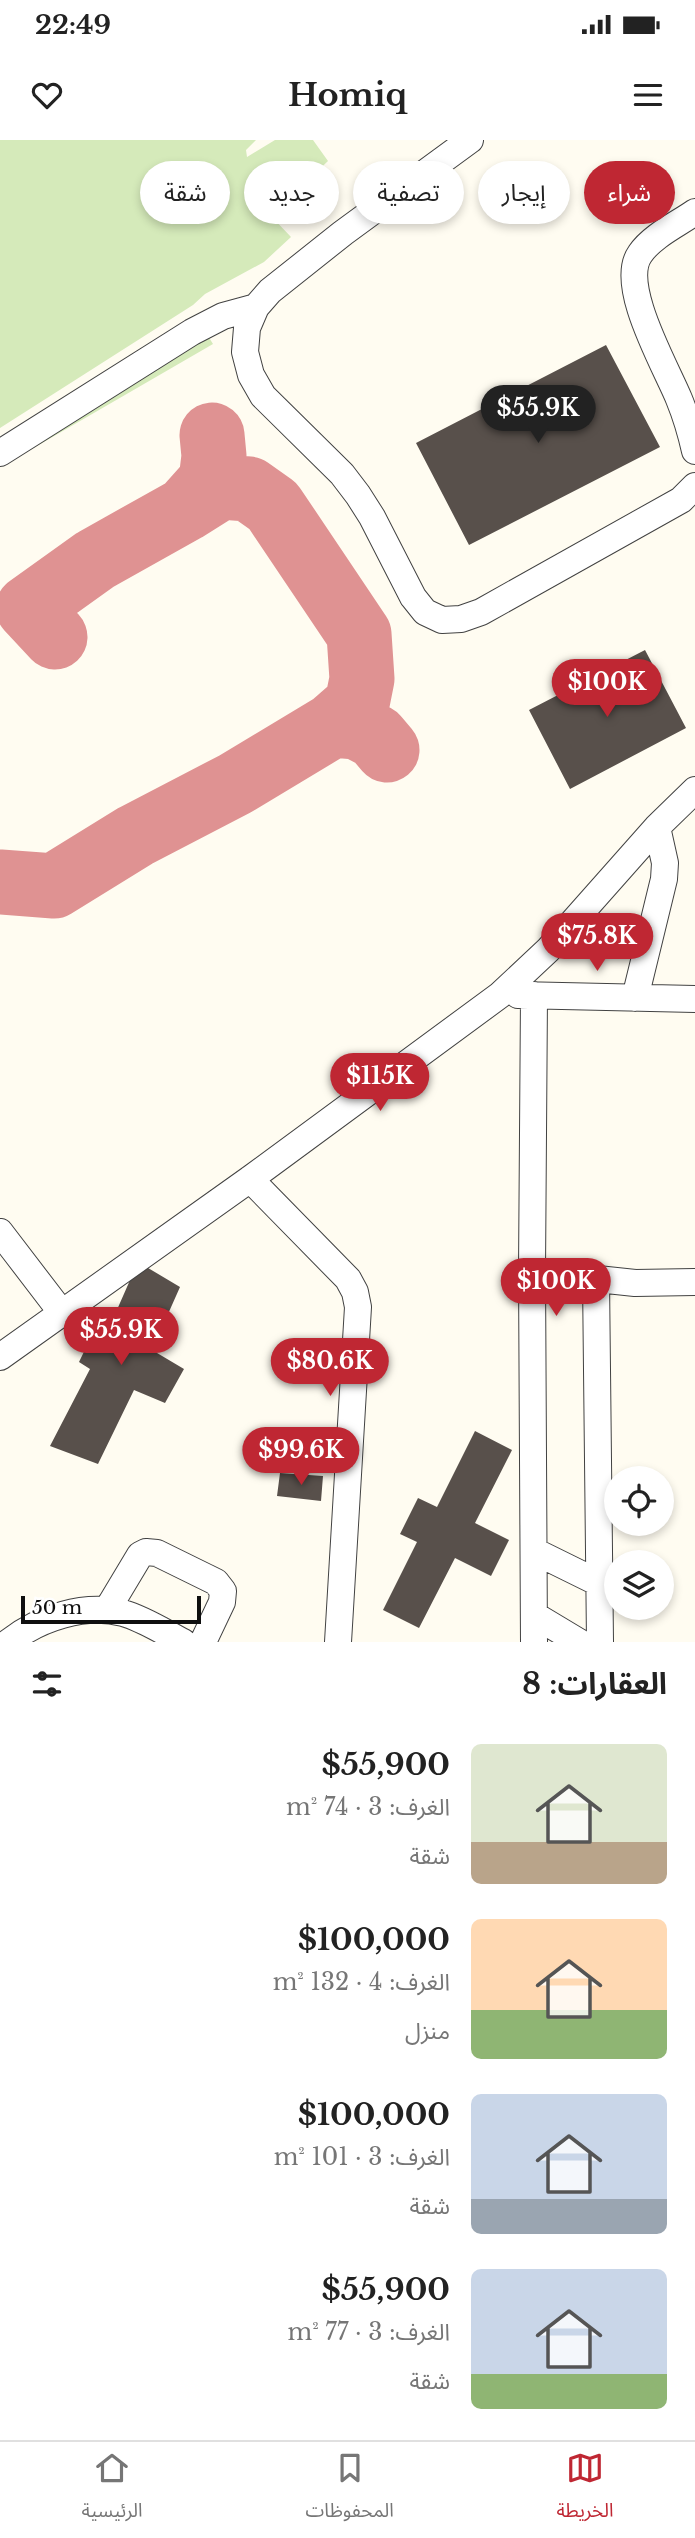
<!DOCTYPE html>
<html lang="ar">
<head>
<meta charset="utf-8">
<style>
	body { margin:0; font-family:"Libre Baskerville","Noto Sans Arabic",serif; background:#f2f2f2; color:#222; direction:rtl; height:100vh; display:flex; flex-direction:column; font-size:26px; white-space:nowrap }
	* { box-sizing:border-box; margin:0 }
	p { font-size:23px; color:#767676 }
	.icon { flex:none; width:38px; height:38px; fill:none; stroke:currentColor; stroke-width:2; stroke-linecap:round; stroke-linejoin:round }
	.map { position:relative; height:1502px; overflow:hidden; direction:ltr }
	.side { display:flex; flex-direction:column; background:#fff; flex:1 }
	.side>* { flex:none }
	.hud { position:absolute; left:21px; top:21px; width:654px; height:63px; direction:rtl; display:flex; gap:14px }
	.fabs { position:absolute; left:604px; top:1326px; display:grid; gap:14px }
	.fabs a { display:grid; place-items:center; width:70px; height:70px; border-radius:50%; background:#fff; box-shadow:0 4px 10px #0003; font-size:35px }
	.scale { position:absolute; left:21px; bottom:18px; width:180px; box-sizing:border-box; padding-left:7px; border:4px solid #0f0f0f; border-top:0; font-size:19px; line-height:24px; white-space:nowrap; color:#0f0f0f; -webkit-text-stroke:5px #fff; paint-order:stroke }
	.price { position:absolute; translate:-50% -60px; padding:0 16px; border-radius:24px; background:#bf2733; color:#fff; font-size:23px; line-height:46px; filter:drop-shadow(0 2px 4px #0008) }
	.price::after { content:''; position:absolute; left:50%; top:42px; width:21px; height:16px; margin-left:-10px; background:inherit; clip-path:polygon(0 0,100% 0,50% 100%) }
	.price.selected { background:#222; color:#fff }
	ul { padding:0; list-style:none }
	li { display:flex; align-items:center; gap:21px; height:175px; padding:0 28px }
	li span { display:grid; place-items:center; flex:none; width:196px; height:140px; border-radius:10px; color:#555 }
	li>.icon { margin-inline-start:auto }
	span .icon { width:84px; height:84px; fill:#fffc; stroke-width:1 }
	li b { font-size:30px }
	h2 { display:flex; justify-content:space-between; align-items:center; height:84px; padding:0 28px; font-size:30px }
	.chip { padding:0 24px; border-radius:32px; background:#fff; box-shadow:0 4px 10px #0003; font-size:24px; line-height:63px }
	.chip.selected { background:#bf2733; color:#fff }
	.status { display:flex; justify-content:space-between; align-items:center; height:49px; padding:0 35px; background:#fff; direction:ltr }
	.status svg { height:19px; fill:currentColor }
	header { display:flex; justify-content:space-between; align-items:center; height:91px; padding:0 28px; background:#fff; font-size:32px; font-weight:800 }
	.tab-bar { display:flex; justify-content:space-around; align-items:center; height:98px; border-top:2px solid #e0e0e0; background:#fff; font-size:19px; color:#767676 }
	.tab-bar a { display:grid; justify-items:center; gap:4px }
	.tab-bar .selected { color:#bf2733 }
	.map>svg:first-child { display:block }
</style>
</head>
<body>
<div class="status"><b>22:49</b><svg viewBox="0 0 49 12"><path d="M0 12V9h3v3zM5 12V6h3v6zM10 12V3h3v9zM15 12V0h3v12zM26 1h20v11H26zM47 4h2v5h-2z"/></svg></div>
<header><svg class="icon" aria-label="menu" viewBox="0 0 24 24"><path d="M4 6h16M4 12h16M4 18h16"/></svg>Homiq<svg class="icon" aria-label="heart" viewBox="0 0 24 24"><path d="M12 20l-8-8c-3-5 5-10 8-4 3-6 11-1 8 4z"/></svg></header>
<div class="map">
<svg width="695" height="1502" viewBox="0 0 695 1502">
	<rect width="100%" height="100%" fill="#fffcf1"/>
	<path fill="#d5eaba" d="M0 0H256L246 10 247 17 275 0H313L328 21 271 76 291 97 264 122 205 154 193 165 0 288Z
		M200 183 213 204 11 321Z"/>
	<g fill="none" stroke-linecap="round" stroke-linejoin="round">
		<path stroke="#df9292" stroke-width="65" d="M186 369 211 341 214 316 212 295
			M55 497 28 468 95 420 186 369 221 347 249 349 273 366 359 494 362 539 357 564 333 585
			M0 742 54 746 135 696 235 644 333 585 357 587 376 597 387 610"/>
	</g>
	<path fill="#58504b" d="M606 205 660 307 469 405 416 303Z
		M645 510 686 588 570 649 529 570Z
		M138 1122 180 1147 152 1210 184 1229 165 1263 134 1250 98 1324 50 1306 90 1229 79 1222 94 1191 105 1197Z
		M475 1291 512 1310 475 1383 509 1400 491 1436 455 1418 419 1488 383 1470 417 1402 400 1394 418 1358 437 1367Z
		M280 1333 323 1336 321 1361 277 1356Z"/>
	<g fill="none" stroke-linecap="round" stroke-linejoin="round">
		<g stroke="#424242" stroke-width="28">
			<path id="minor" d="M470 0 343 93 270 151 256 167 247 188 245 212 251 235 263 256 342 334 358 355 372 377 413 457 425 472 442 480 461 479 481 472 681 360 695 346
				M695 72C678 84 652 96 640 114 618 145 666 227 679 259 686 276 691 293 695 311
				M0 313 192 192 223 176 256 167
				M518 855 695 859
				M534 855 532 1132 534 1502
				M635 858 664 739 665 723 657 687
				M250 1039 348 1139 355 1152 358 1167 338 1502
				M0 1092 62 1173
				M532 1132 635 1143 695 1142
				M596 1139 600 1502
				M0 1217 250 1039 500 855 548 810 657 687 695 650
				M534 1411 601 1444
				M107 1470 140 1415 146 1412 157 1413 216 1442 223 1451 222 1462 203 1502
				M534 1475 579 1502
				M9 1502C39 1478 85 1463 123 1473 144 1479 164 1492 183 1502"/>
		</g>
		<use href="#minor" stroke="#fff" stroke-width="26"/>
	</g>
</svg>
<div class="fabs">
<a><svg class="icon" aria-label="locate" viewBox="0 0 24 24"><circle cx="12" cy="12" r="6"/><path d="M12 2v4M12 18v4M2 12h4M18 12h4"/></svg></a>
<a><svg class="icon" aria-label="layers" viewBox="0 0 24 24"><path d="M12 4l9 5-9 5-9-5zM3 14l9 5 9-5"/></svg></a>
</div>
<div class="scale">50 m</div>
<b class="price selected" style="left:538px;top:305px">$55.9K</b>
<b class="price" style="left:607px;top:579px">$100K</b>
<b class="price" style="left:597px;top:833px">$75.8K</b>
<b class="price" style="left:380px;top:973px">$115K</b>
<b class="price" style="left:556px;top:1178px">$100K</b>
<b class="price" style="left:121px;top:1227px">$55.9K</b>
<b class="price" style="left:330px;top:1258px">$80.6K</b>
<b class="price" style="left:301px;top:1347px">$99.6K</b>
<div class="hud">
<a class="chip selected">شراء</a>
<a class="chip">إيجار</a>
<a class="chip">تصفية</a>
<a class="chip">جديد</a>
<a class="chip">شقة</a>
</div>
</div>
<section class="side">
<h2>العقارات: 8<svg class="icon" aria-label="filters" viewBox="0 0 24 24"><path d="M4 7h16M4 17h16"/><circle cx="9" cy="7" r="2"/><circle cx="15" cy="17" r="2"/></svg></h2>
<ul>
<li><span style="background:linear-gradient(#dfe7d0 70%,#b9a48a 0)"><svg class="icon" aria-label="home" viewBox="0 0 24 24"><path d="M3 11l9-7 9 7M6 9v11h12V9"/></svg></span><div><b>$55,900</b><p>الغرف: 3 · 74 m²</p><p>شقة</p></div></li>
<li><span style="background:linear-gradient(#ffd9b3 65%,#8fb573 0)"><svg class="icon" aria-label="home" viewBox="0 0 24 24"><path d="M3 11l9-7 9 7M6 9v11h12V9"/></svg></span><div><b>$100,000</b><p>الغرف: 4 · 132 m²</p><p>منزل</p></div></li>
<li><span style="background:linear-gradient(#c9d6e8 75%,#9aa5b1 0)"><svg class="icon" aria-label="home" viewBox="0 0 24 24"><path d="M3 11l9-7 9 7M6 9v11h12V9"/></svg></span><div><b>$100,000</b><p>الغرف: 3 · 101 m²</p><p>شقة</p></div></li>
<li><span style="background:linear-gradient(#c9d6e8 75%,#8fb573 0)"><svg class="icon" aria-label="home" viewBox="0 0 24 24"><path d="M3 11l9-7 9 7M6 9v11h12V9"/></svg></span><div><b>$55,900</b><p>الغرف: 3 · 77 m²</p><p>شقة</p></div></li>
</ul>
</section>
<nav class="tab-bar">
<a class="selected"><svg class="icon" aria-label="map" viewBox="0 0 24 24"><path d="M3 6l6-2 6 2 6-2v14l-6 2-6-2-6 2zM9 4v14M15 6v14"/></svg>الخريطة</a>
<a><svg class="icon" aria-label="saved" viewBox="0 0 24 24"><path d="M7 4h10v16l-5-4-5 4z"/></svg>المحفوظات</a>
<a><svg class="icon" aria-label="home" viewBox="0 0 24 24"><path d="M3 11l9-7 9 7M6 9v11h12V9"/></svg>الرئيسية</a>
</nav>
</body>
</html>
